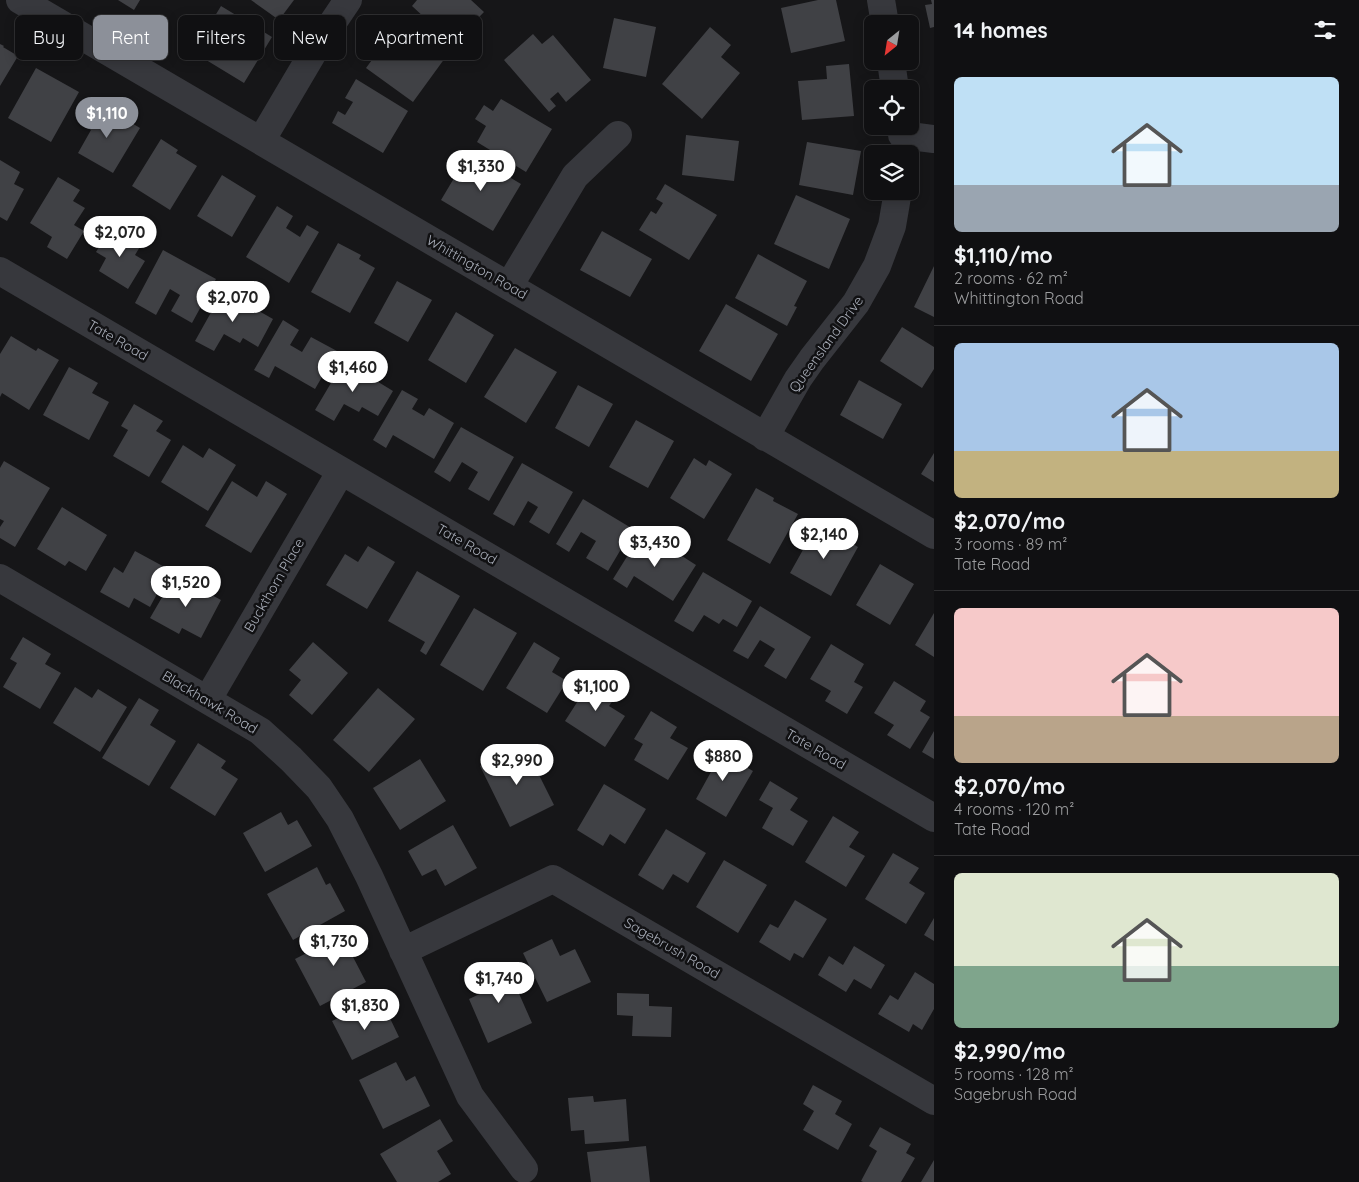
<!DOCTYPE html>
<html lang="en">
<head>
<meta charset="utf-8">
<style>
	body { margin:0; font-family:Quicksand,sans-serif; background:#19191b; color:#f1f3f6; height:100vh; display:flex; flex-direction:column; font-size:19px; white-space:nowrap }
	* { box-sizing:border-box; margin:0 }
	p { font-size:16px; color:#9c9d9f }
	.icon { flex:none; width:28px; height:28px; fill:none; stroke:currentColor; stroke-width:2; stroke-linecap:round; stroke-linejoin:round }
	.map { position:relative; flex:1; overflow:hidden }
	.panel { display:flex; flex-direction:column; background:#101012; width:425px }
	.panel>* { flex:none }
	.top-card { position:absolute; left:15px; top:15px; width:475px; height:45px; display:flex; gap:10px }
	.needle { width:32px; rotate:210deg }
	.buttons { position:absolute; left:864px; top:15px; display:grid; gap:10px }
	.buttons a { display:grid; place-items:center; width:55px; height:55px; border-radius:8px; background:#101012; box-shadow:0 2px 12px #0003,0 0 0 1px #303032; font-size:25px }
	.price { position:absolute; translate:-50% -42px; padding:0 11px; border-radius:18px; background:#fff; color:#222; font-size:16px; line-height:32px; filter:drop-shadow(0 1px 2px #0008) }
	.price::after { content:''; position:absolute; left:50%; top:30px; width:15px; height:11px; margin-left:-8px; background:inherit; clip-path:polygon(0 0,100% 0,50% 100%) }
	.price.active { background:#8c9099; color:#fff }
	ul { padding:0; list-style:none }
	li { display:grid; align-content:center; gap:10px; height:265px; padding:0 20px }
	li+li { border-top:1px solid #303032 }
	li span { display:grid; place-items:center; height:155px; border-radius:8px; color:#555 }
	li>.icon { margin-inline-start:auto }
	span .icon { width:90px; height:90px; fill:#fffc; stroke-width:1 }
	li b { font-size:21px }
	h2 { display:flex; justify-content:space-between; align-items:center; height:60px; padding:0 20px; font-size:21px }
	.chip { padding:0 18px; border-radius:8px; background:#101012; box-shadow:0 2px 12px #0003,0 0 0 1px #303032; font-size:18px; line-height:45px }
	.chip.active { background:#8c9099; color:#fff }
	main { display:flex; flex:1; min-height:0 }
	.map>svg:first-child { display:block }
</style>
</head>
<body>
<main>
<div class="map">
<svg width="934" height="1182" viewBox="0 0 934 1182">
	<rect width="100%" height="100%" fill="#161618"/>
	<path fill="#404145" d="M118 0H140L134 10Z
		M251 0H294L279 20Z
		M417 0H471L484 12 453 44 412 6Z
		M818 0H836L845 41 791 53 781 8Z
		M931 0H934V27L930 28 925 5 932 4Z
		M221 6 272 37 244 83 193 52Z
		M614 18 656 27 646 77 603 68Z
		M396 23 445 58 413 102 366 68 391 34 390 33Z
		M710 27 731 45 721 57 740 73 702 119 662 84Z
		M533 34 542 44 553 35 591 80 566 102 558 92 550 99 556 106 549 112 504 60Z
		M0 44 4 46 3 47 18 56 0 86Z
		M849 64 854 116 802 120 798 81 827 79 826 66Z
		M36 68 79 92 51 142 8 118Z
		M356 79 408 111 383 153 332 123 338 111 345 115 353 102 345 98Z
		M501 99 552 129 526 172 477 142 486 126 475 119 484 105 493 111Z
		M93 106 117 120 120 116 140 128 113 173 78 153 91 130 82 125Z
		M686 135 739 141 734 181 682 175Z
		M161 139 178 150 176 153 197 166 170 210 132 186Z
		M807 142 861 151 853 195 799 185Z
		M469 153 521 184 493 231 441 200Z
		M0 160 20 172 14 184 24 189 7 221 0 217Z
		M222 175 256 196 232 237 197 216Z
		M58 177 80 190 73 201 85 208 74 225 84 231 67 259 47 247 52 237 30 223Z
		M665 184 717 215 689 260 639 230 651 211 656 214 663 203 656 199Z
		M796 195 850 219 829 269 774 244Z
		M277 206 293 216 286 228 300 237 307 225 319 232 289 283 246 257Z
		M111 227 141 245 135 255 145 261 128 289 99 271 106 258 96 252Z
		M602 231 652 259 630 297 580 270Z
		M338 243 361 255 359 259 375 268 350 313 311 292Z
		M163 250 216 279 192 323 171 311 180 295 170 289 156 315 135 303Z
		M758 254 807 281 794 306 797 307 787 326 735 298Z
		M934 266V317L914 307Z
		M397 281 432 300 408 342 374 323Z
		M223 291 273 319 258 347 243 338 240 343 224 334 214 351 195 341Z
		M726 304 778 334 751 381 699 351Z
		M456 312 494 335 466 383 428 360Z
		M283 320 299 330 290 345 302 352 311 337 337 351 315 389 275 366 269 378 254 370Z
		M902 327 934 347V369L922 388 880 361Z
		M11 336 36 351 38 348 59 360 29 410 2 393 0 397V354Z
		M515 348 557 372 526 423 484 397Z
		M344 361 393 391 378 416 362 407 359 412 344 404 334 421 315 410Z
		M69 367 98 383 92 393 109 402 89 440 43 415Z
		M859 380 902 404 883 439 840 415Z
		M578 385 613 404 589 447 555 428Z
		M402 390 418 399 412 409 424 416 429 408 454 423 434 459 393 435 386 448 373 440Z
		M134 404 163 421 156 431 171 440 149 477 113 456 128 430 121 426Z
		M636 420 674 441 648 488 609 467Z
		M461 427 514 457 489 501 468 489 478 472 462 462 450 482 434 472Z
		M183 445 203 458 209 448 236 465 208 511 161 482Z
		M934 453V482L921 474Z
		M694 458 706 466 709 460 732 474 704 519 670 498Z
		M4 461 50 488 15 547 0 538V527L4 521 0 519V468Z
		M522 463 573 492 549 534 529 522 538 507 528 501 514 526 493 514Z
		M232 481 257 497 266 481 287 494 251 553 205 526Z
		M756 488 774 498 773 501 798 514 770 564 727 540Z
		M583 499 633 529 608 571 586 558 596 541 581 532 569 552 556 544Z
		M62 507 107 535 86 571 69 561 65 566 37 549Z
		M818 523 858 547 831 596 790 573Z
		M643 531 658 540 653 548 666 556 671 549 696 565 673 601 634 576 627 588 613 579Z
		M368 546 395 562 367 609 326 585 345 554 358 562Z
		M135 551 170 570 150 607 134 598 129 608 100 592 114 567 123 573Z
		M880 564 914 584 890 625 856 605Z
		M417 571 460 596 426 655 420 651 425 642 388 621Z
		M703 572 752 601 737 627 723 619 719 624 704 615 693 632 674 621Z
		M175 575 221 600 201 638 182 628 179 634 150 618Z
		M760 606 811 637 786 679 764 666 775 649 760 640 748 659 733 651Z
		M474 608 517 633 483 691 440 665Z
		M934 613V657L915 645Z
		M23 637 51 654 45 664 61 673 40 709 3 687 17 663 10 659Z
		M313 642 348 673 312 715 289 695 301 680 289 670Z
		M534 642 560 658 552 672 567 681 547 713 506 688Z
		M831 644 864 664 854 682 863 687 847 714 825 701 831 691 810 679Z
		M594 676 619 692 609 706 625 716 605 747 565 721Z
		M894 681 926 701 920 711 930 717 910 749 887 735 894 725 874 713Z
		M75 687 92 698 98 689 127 707 100 752 53 723Z
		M378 688 415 719 369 772 333 740Z
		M139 698 159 710 150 725 176 741 149 786 102 758Z
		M651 711 677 727 670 738 688 748 668 780 634 760 643 744 634 739Z
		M934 731V759L922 752Z
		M198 743 226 761 221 768 238 779 215 816 170 788Z
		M524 745 554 805 510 827 480 766Z
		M713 748 753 771 726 817 696 799 712 770 703 765Z
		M420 759 446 801 400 830 373 788Z
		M770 781 798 798 790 810 808 821 793 846 762 828 773 808 759 800Z
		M604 784 646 809 625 844 610 834 603 846 577 830Z
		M281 812 288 825 297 820 312 846 265 872 243 833Z
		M833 816 859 832 849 847 865 856 846 887 805 862Z
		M453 825 477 868 445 886 436 869 422 876 408 851Z
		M666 829 706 853 688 883 673 874 663 890 638 875Z
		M893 853 919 868 909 883 925 893 906 924 865 899Z
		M724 860 767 885 738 933 696 907Z
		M317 867 326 885 330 883 345 911 293 940 267 894Z
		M795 900 827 919 803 958 794 953 790 961 759 942 770 924 778 928Z
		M934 918V941L924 935Z
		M357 927 369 949 353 957 366 982 320 1006 295 959Z
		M552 939 560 956 575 949 591 982 547 1002 523 953Z
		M854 946 885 965 871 989 854 979 846 992 818 975 829 956 843 965Z
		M505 962 532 1023 488 1043 469 999 484 992 476 975Z
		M915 972 934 984V1009L922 1030 913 1024 909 1032 878 1014 890 995 898 1000Z
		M617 993 649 994V1006L672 1007 671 1037 632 1036 633 1016 617 1015Z
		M371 1003 378 1016 387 1012 399 1037 352 1060 332 1021Z
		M396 1062 406 1081 415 1076 430 1106 383 1129 359 1080Z
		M813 1085 842 1101 835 1114 852 1124 838 1150 803 1130 814 1111 803 1104Z
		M593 1096 594 1102 626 1099 629 1141 585 1144 584 1130 571 1131 568 1098Z
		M440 1119 453 1141 437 1151 451 1174 438 1182H397L380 1154Z
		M880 1127 911 1144 906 1153 915 1158 901 1182H863L861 1181 877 1151 869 1146Z
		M646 1146 650 1182H591L587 1152Z
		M934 1160V1182H921Z"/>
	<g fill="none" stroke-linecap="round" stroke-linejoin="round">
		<path stroke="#37383d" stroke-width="28" d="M20 0 934 535
			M881 0 885 24
			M891 61 895 89
			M902 135 934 139
			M261 141 317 46 348 0
			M0 271 934 818
			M509 286 575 176 618 135
			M765 437 798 379 812 359 856 303 877 266 892 226 898 191
			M0 578 260 731 291 759 319 788 340 819 369 876 470 1096 524 1169
			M208 699 341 471
			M403 951 553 879 934 1101"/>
	</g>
	<g text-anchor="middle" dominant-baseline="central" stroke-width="5" stroke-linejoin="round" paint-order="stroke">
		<g font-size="14" fill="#a8adb8" stroke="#111113">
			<text transform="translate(477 267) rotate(30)">Whittington Road</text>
			<text transform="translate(118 340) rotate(30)">Tate Road</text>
			<text transform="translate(826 344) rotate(-54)">Queensland Drive</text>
			<text transform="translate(467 544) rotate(30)">Tate Road</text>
			<text transform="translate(274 585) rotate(-60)">Buckthorn Place</text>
			<text transform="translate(210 702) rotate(31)">Blackhawk Road</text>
			<text transform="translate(816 749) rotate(30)">Tate Road</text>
			<text transform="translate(672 948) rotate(30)">Sagebrush Road</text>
		</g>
	</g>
</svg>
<div class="buttons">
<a><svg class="needle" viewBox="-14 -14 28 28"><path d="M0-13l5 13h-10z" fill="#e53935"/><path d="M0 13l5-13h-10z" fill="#9c9d9f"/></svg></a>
<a><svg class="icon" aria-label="locate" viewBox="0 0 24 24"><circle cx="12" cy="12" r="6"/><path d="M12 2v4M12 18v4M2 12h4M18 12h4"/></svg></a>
<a><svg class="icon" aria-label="layers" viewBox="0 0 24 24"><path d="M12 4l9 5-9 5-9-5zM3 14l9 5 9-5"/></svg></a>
</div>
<b class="price active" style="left:107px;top:139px">$1,110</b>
<b class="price" style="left:481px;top:192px">$1,330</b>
<b class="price" style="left:120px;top:258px">$2,070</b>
<b class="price" style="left:233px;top:323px">$2,070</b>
<b class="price" style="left:353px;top:393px">$1,460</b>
<b class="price" style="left:824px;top:560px">$2,140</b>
<b class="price" style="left:655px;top:568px">$3,430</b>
<b class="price" style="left:186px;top:608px">$1,520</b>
<b class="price" style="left:596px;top:712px">$1,100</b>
<b class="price" style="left:723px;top:782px">$880</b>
<b class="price" style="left:517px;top:786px">$2,990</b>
<b class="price" style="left:334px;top:967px">$1,730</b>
<b class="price" style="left:499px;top:1004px">$1,740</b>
<b class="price" style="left:365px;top:1031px">$1,830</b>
<div class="top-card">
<a class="chip">Buy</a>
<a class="chip active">Rent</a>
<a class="chip">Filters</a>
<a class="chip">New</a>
<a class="chip">Apartment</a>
</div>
</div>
<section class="panel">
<h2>14 homes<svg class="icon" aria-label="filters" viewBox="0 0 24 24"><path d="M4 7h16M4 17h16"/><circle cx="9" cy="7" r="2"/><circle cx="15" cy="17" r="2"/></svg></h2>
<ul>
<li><span style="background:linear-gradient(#bfe0f5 70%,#9aa5b1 0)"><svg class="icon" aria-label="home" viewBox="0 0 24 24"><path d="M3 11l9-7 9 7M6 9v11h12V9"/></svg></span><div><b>$1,110/mo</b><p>2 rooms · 62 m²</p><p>Whittington Road</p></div></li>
<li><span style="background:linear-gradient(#a9c7e8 70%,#c2b280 0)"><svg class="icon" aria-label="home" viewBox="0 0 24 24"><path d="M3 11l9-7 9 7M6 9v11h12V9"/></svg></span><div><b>$2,070/mo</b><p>3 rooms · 89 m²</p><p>Tate Road</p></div></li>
<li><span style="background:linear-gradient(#f6c9c9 70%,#b9a48a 0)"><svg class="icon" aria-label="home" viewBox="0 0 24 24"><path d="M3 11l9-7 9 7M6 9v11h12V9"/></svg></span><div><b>$2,070/mo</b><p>4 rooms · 120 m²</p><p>Tate Road</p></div></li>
<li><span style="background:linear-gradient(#dfe7d0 60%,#7fa58c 0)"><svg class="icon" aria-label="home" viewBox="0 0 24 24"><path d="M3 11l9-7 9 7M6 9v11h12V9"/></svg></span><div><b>$2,990/mo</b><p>5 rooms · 128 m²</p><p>Sagebrush Road</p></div></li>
</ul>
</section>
</main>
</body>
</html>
